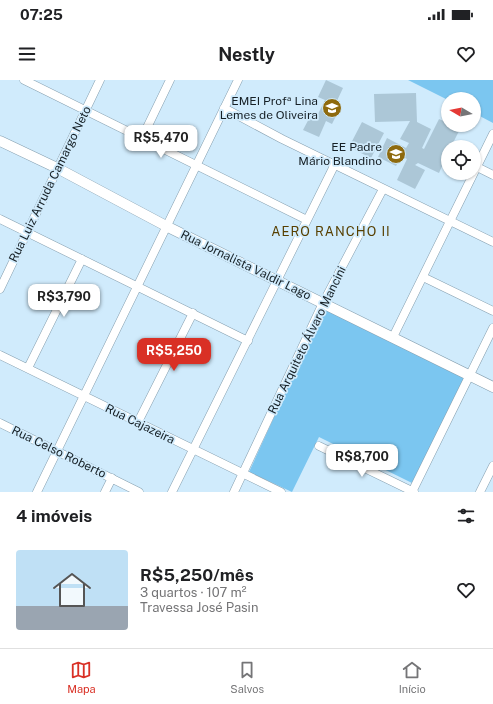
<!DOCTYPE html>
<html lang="pt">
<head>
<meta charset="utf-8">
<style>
	body { margin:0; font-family:"Public Sans",sans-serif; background:#f6f6f6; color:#202124; height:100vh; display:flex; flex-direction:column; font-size:15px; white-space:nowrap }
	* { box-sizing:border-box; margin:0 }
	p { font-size:13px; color:#757577 }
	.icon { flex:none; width:22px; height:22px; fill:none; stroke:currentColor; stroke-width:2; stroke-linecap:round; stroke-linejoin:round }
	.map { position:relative; height:412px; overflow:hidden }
	.side { display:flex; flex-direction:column; background:#fff; flex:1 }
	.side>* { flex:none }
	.needle { width:26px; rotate:280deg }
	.tools { position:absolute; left:441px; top:12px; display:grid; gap:8px }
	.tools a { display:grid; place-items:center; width:40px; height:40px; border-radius:50%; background:#fff; box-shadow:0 1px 3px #0004; font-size:20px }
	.price { position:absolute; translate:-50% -34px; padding:0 9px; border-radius:8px; background:#fff; color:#222; font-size:13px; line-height:26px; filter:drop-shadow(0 1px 2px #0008) }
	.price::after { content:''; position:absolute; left:50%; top:24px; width:12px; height:9px; margin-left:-6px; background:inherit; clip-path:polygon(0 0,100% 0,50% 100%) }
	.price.on { background:#d93025; color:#fff }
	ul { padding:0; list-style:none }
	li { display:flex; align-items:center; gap:12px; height:100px; padding:0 16px }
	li+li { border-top:1px solid #e0e0e0 }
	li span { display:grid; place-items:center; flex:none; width:112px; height:80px; border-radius:4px; color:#555 }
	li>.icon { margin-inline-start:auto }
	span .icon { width:48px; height:48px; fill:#fffc; stroke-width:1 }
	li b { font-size:17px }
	h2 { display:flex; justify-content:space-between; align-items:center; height:48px; padding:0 16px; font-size:17px }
	.status { display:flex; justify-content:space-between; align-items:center; height:28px; padding:0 20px; background:#fff; direction:ltr }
	.status svg { height:11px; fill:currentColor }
	header { display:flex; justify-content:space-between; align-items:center; height:52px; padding:0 16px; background:#fff; font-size:18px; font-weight:700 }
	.tabs { display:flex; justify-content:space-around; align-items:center; height:56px; border-top:1px solid #e0e0e0; background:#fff; font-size:11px; color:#757577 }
	.tabs a { display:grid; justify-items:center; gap:2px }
	.tabs .on { color:#d93025 }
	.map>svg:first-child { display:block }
</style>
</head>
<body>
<div class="status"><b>07:25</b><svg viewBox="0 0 49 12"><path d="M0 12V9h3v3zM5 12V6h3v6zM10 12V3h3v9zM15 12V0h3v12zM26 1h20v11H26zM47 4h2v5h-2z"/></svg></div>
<header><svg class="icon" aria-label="menu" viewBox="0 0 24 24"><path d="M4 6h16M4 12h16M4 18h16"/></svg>Nestly<svg class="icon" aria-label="heart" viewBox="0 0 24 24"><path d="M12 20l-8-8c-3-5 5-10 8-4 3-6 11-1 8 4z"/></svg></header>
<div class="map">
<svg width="493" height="412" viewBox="0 0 493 412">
	<rect width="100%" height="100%" fill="#d0ebfc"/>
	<path fill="#7bc6f0" d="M408 0H493V43L474 33V19L448 20Z
		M324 228 465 298 412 403 319 357 292 412 249 392Z"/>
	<path fill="#acc7d7" d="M326 0 343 8 335 25 340 28 332 44 326 41 319 57 303 50 312 33 317 36 325 20 318 17Z
		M416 13 417 42 431 49 422 68 424 69 439 39 448 43V45L460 49 451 67H448V73L439 93 418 83 415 85 425 90 415 109 397 100 407 79 401 76 396 86 378 77 387 58 406 68 409 63 400 59 410 41 375 42 374 14Z
		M362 42 384 53 371 78 349 67Z"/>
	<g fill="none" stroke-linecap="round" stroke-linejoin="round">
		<g stroke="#859faf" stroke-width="9">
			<path id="minor" d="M24 0 307 140
				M224 28 282 59 493 162
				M142 58 170 0
				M477 87 493 95
				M0 139 248 261
				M423 197 493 231
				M0 209 100 0
				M393 257 493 54
				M0 275 281 412
				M28 288 82 179
				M138 342 193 233
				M0 343 139 412
				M319 366 414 412
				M37 412 238 0
				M105 412 112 398
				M172 412 335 84
				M234 412 323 223 383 109
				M412 412 493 248
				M480 412 493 386"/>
		</g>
		<g stroke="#859faf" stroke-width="11">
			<path id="tertiary" d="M0 61 57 88 168 147 493 307"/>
		</g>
		<use href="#minor" stroke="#fff" stroke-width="8"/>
		<use href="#tertiary" stroke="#fff" stroke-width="10"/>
	</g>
	<defs>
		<g id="school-disc" transform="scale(1)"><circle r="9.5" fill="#8e6a0e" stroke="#d0ebfc"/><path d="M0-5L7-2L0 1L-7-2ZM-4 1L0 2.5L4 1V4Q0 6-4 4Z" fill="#fff"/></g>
	</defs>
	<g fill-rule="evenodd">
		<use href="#school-disc" x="332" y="28"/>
		<use href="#school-disc" x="396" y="74"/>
	</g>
	<g text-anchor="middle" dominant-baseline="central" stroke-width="3.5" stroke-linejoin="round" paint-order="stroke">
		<g font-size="12" fill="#162026" stroke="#d0ebfc" text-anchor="end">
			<text x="318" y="21">EMEI Profª Lina<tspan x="318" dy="14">Lemes de Oliveira</tspan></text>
			<text x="382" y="67">EE Padre<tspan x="382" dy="14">Mário Blandino</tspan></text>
		</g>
		<g font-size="12" fill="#162026" stroke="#d0ebfc">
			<text transform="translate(50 104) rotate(-64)">Rua Luiz Arruda Camargo Neto</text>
			<text transform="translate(246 185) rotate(26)">Rua Jornalista Valdir Lago</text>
			<text transform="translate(307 260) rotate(-64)">Rua Arquiteto Álvaro Mancini</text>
			<text transform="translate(140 344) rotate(26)">Rua Cajazeira</text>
			<text transform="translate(59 372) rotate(26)">Rua Celso Roberto</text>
		</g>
		<g font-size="13" letter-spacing="1" fill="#573f00" stroke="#d0ebfc">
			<text x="331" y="151">AERO RANCHO II</text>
		</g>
	</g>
</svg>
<div class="tools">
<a><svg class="needle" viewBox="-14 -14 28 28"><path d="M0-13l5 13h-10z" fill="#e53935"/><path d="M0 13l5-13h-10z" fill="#757577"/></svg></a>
<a><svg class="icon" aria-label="locate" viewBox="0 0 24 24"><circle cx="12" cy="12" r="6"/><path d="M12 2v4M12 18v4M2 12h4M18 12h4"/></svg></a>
</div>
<b class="price" style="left:161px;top:79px">R$5,470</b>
<b class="price" style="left:64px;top:238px">R$3,790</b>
<b class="price on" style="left:174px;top:292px">R$5,250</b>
<b class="price" style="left:362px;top:398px">R$8,700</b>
</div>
<section class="side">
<h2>4 imóveis<svg class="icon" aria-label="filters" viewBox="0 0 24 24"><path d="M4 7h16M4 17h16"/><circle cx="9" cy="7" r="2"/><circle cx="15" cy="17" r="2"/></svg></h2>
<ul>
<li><span style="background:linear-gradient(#bfe0f5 70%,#9aa5b1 0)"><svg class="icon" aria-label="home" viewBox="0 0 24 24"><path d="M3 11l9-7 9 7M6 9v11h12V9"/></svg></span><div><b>R$5,250/mês</b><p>3 quartos · 107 m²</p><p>Travessa José Pasin</p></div><svg class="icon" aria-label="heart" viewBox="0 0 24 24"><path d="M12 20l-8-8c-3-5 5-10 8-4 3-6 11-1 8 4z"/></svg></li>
</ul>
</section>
<nav class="tabs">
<a class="on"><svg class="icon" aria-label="map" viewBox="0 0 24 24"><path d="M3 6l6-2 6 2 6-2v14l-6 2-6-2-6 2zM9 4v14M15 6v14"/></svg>Mapa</a>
<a><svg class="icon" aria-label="saved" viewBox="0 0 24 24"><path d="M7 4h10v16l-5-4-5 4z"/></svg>Salvos</a>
<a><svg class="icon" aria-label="home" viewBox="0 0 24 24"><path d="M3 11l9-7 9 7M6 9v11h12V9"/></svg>Início</a>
</nav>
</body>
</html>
